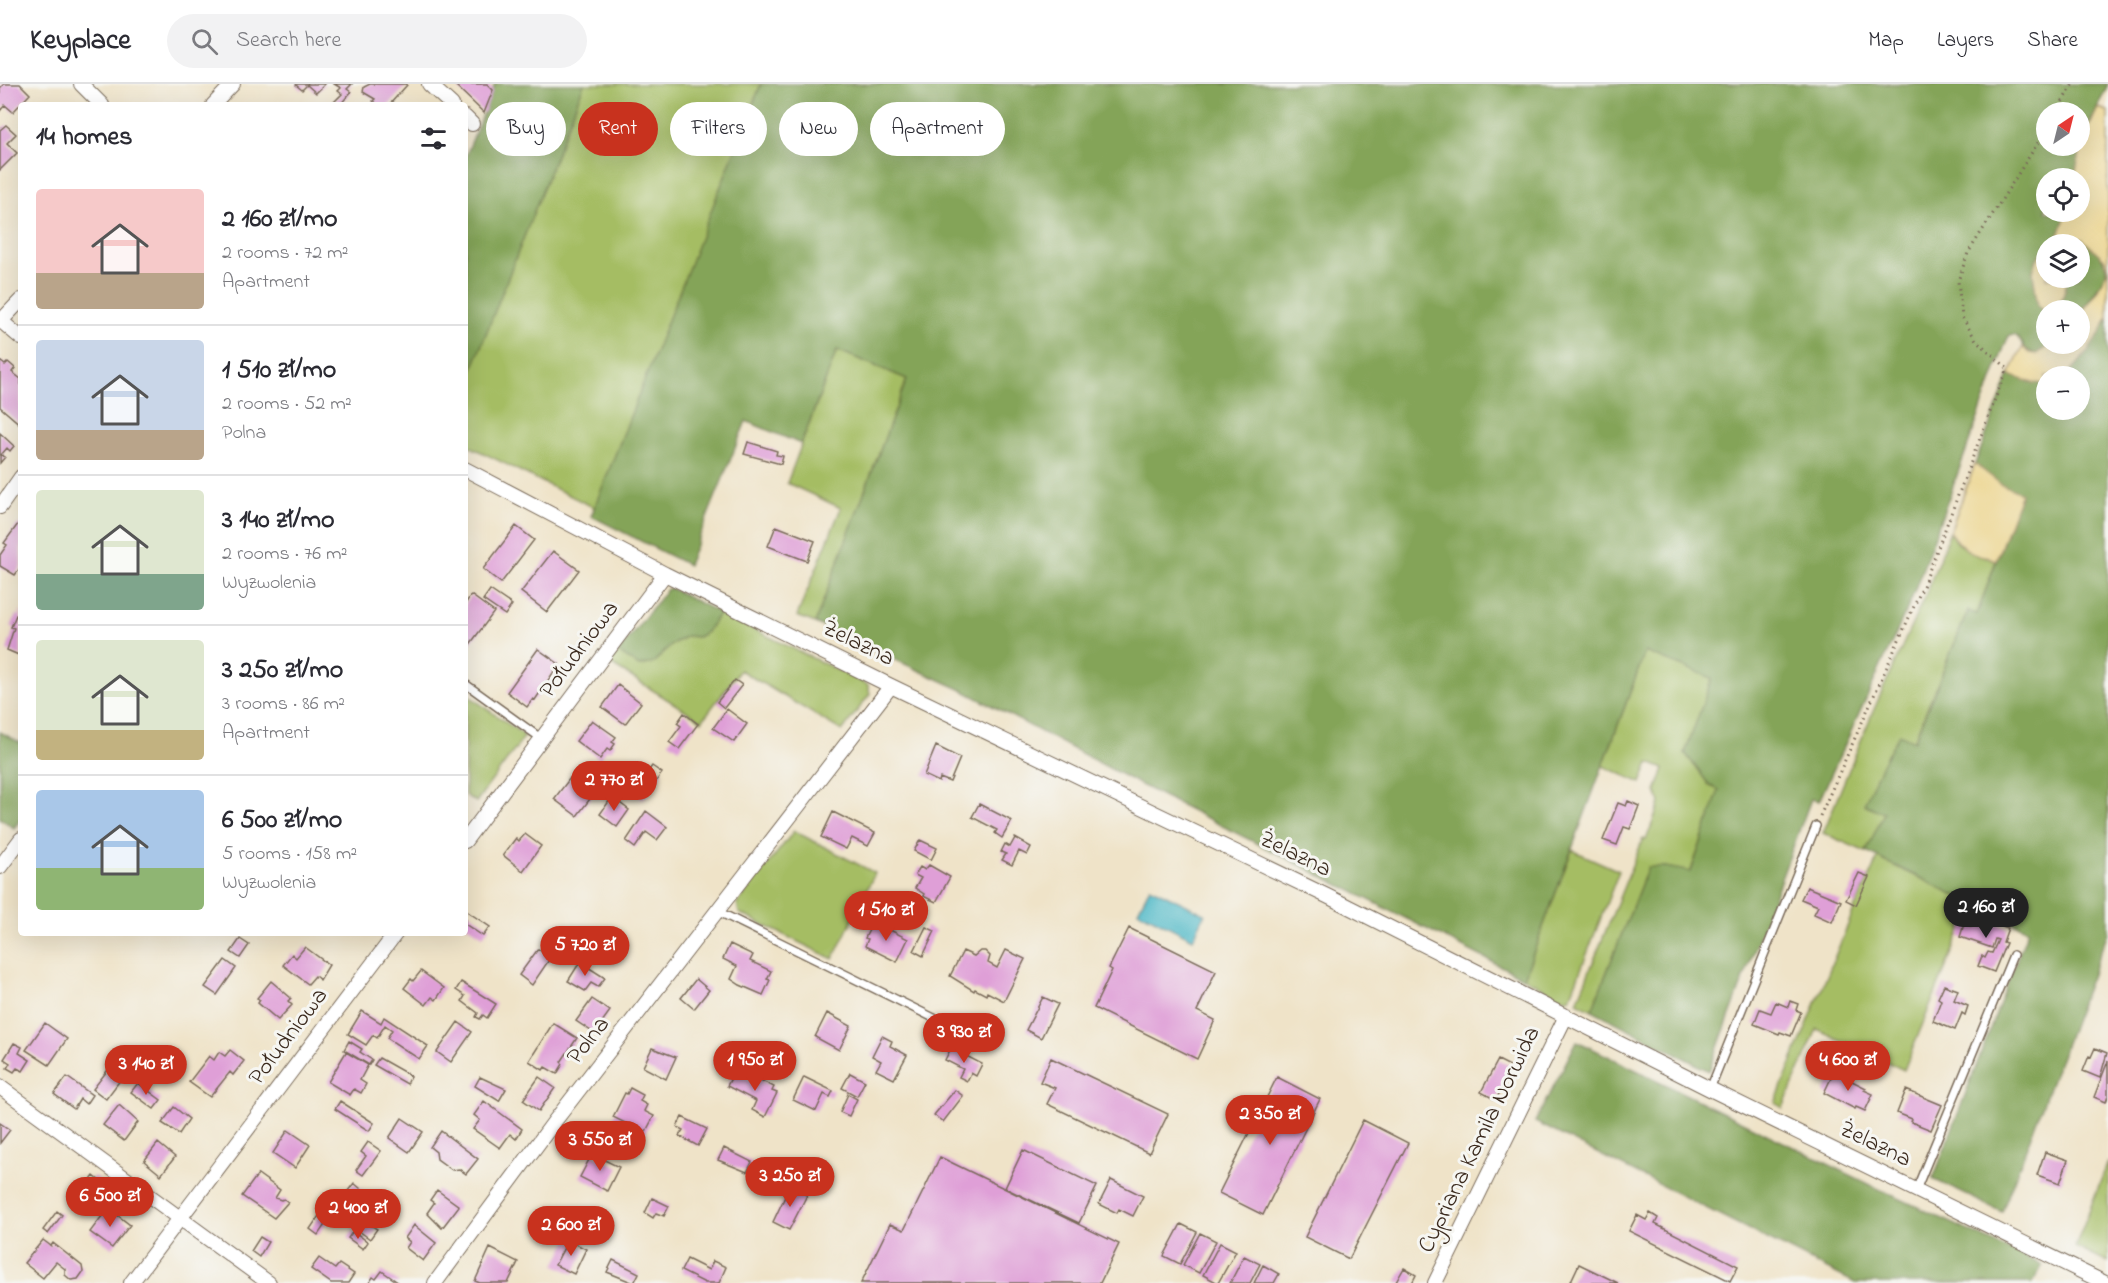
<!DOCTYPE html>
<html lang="en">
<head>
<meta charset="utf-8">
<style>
	body { margin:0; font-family:"Indie Flower",sans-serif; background:#f2f2f3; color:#2b2b33; height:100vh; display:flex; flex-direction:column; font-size:22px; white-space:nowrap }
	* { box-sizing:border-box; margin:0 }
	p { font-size:20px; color:#7c7c81 }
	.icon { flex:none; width:33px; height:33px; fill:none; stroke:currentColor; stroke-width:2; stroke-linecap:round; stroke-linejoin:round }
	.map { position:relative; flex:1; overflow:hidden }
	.panel { position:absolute; left:18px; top:18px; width:450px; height:834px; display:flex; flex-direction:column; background:#fff; border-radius:6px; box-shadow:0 6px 24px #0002 }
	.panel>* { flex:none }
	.banner { position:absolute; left:486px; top:18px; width:570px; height:54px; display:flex; gap:12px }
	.needle { width:39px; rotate:35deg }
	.fabs { position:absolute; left:2036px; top:18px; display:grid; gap:12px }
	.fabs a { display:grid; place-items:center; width:54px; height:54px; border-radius:50%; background:#fff; box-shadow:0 6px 24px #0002; font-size:30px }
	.price { position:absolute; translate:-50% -51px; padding:0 14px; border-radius:21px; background:#c8321e; color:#fff; font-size:20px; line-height:39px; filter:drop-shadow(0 2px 3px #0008) }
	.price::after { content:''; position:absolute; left:50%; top:36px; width:18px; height:14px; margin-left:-9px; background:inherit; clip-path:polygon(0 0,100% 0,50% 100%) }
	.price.current { background:#222; color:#fff }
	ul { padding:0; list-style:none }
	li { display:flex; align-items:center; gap:18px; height:150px; padding:0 18px }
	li+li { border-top:2px solid #e1e1e2 }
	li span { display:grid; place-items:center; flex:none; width:168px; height:120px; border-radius:6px; color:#555 }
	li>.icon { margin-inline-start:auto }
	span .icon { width:72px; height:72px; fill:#fffc; stroke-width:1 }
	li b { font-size:26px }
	h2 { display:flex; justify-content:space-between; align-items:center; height:72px; padding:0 18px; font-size:26px }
	.tag { padding:0 21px; border-radius:27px; background:#fff; box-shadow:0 6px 24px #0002; font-size:21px; line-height:54px }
	.tag.current { background:#c8321e; color:#fff }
	header { display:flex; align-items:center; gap:36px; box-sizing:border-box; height:84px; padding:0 30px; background:#fff; border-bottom:2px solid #e1e1e2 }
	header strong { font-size:28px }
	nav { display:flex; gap:33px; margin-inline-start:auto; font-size:21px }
	.search { width:420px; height:54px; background:#f2f2f3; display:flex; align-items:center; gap:15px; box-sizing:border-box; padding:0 21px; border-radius:33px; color:#7c7c81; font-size:22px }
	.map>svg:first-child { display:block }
</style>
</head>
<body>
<header>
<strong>Keyplace</strong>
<div class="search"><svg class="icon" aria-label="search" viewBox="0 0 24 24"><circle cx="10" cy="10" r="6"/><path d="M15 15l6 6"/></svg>Search here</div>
<nav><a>Map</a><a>Layers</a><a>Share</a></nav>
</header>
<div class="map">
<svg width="2108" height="1199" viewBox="0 0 2108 1199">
	<rect width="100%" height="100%" fill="#f6f6f2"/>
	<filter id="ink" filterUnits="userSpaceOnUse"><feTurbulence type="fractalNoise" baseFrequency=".0167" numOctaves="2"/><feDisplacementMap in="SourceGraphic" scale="12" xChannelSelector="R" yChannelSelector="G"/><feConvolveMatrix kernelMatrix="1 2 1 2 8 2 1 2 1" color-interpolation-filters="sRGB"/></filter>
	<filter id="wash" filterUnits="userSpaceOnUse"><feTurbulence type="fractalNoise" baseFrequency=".008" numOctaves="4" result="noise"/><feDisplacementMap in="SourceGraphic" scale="24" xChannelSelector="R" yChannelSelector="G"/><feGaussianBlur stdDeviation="1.35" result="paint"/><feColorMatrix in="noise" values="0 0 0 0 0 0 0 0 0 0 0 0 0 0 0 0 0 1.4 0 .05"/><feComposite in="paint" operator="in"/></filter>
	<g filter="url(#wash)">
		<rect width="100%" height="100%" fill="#efe3c8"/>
		<path fill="#a5bd63" stroke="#707440" stroke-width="1.5" d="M584 0H761L595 424 465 360V303Z
			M837 266 907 295 815 539 797 532 841 424 787 399Z
			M1950 447 1958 460 1979 472 1996 476 1977 531 1968 527 1913 658 1888 668 1865 720 1884 729 1866 768 1823 749 1871 632 1927 507Z
			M720 529 868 601 870 610 842 647 740 586 702 637 609 579 618 568 639 582 653 579 672 560 687 552 698 553 706 548Z
			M1645 568 1713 594 1685 669 1710 702 1720 705 1690 789 1666 783H1648L1592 926 1577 918 1643 755 1646 756 1660 719 1656 707 1664 685 1649 679 1641 699 1603 682Z
			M465 609 525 652 476 718 465 711Z
			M794 747 875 789 833 875 739 829 737 820Z
			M1572 766 1619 787 1570 914 1560 913 1524 894Z
			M1878 774 1972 819 1904 986 1817 945 1783 1024 1775 1019 1856 821Z
			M2108 1078V1179L2075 1163Z"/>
		<path fill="#84a459" stroke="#60673c" stroke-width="1.5" fill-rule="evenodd" d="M495 0H584L465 303V74Z
			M761 0H2108L2084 53 2075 94H2046V128H2067L2059 151 2050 160H2046V165L2037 175 2033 188 2038 222 2046 230V260H2053L2036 270C2021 266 2025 258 2015 251L2009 252 2006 258 1910 519 1819 717 1811 715 1709 987 1592 926 1648 783H1666L1691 788 1719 706 1710 702 1685 669 1712 594 1645 568 1524 894 1141 701 964 607 815 539 907 295 837 266 801 360 746 337 688 481 591 432ZM2046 28H2079V62H2046Z
			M2082 155C2094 164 2108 175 2106 191L2079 232V226H2052L2063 212 2068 194H2079V160H2075L2077 156Z
			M2108 234V848L2002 1128 1933 1095 2028 846 1866 768 1884 729 1864 720 1882 680 1899 650 1914 657 1968 527 1977 530 2021 409 2001 401 1975 380 2009 291 2033 299 2046 300V326H2079V292H2066C2084 275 2097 256 2108 234Z
			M670 504 720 529 706 548 698 553 686 552 672 560 653 579 639 582 618 568 666 506Z
			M0 648 21 659V735L14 744 0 734Z
			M1577 957 1879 1105 2042 1181 2033 1199H1855L1535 1038Z"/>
		<path fill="#eeda9e" stroke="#94825e" stroke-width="1.5" d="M2098 24 2108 27V234C2097 256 2084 275 2066 292H2046V300L2033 299 2009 291 2023 263 2030 269 2036 270 2053 260H2079V232L2096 209 2108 185 2104 175 2082 155 2077 156 2075 160H2050L2059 151 2067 128H2079V94H2075C2078 69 2087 47 2098 24Z
			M2046 165V194H2068L2063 212 2054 225 2046 226V230L2038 222 2033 188 2037 175Z
			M1975 380 2001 400 2021 409 1996 476C1973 470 1963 468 1950 447Z"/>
		<path fill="#4bb7c6" stroke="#437072" stroke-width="1.5" d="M1150 803 1205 830 1193 855 1138 827Z"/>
		<g id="blocks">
			<path fill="#df9fd7" d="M4 0H20L30 10 13 28 5 21 0 27V4Z
				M297 0H325L316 9 307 1 302 6 296 1Z
				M334 0H352L347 5 351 8 340 21H331L342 10 338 7 341 4Z
				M370 0H406L407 1 389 21H378L373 17 375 15 363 8 364 3Z
				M454 0H487L493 6 484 29Z
				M6 41 16 50 7 59 17 69 0 86V46Z
				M0 277 5 281 8 278 15 284 12 288 21 295V341L0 323Z
				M0 349 14 362 10 367 7 364 1 371 5 373 0 379Z
				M748 358 777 367 776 371 783 372 781 380 744 370Z
				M18 440 21 442V483L15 491 0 482V471L7 461 4 459Z
				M516 442 534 456 501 499 483 485Z
				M776 442 815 457 807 477 768 462Z
				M553 467 579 486 547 528 521 508Z
				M490 506 512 521 505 531 483 516Z
				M471 511 494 528 465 567V520Z
				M21 526V572L7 566 14 544 11 543 16 531 18 532Z
				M538 565 559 580 535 616 533 615 527 623 507 608Z
				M735 596 742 601 724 624 717 618Z
				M618 601 641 619 625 640 602 623Z
				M727 625 747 640 734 658 713 644Z
				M684 629 698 640 679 665 669 658 681 642 677 639Z
				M592 636 616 653 612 658 615 660 610 667 607 665 600 675 576 657Z
				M936 662 960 674 950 698 940 694 939 698 924 691Z
				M652 682 662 689 643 715 628 705 636 695 640 698Z
				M570 694 593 711 577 732 554 715Z
				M612 713 629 726 617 743 600 730Z
				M1628 717 1639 722 1630 745 1624 743 1617 761 1603 756 1618 719 1626 722Z
				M979 720 1012 737 1002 754 995 749 997 746 972 733Z
				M646 727 667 743 657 756 646 748 635 764 626 757Z
				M833 728 875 749 868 762 852 754 846 765 821 753Z
				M525 750 541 762 523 787 503 771 516 754 519 757Z
				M1015 754 1031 763 1027 771 1019 767 1012 781 1002 776 1006 770 1001 768 1005 760 1010 763Z
				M920 756 937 764 931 776 914 767Z
				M929 781 950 793 936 818 923 812 924 810 915 804 921 794 915 791 920 783 925 786Z
				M1859 789 1869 793 1856 821 1846 816Z
				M1807 803 1841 817 1832 838 1814 830 1818 822 1801 815Z
				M465 826 490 843 483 852 465 840Z
				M1976 826 1984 828 1982 835 2008 844 2003 858 2006 859 1994 888 1978 882 1982 872 1985 874 1988 868 1992 869 1998 856 1995 855 1992 864 1960 853 1964 840 1971 842Z
				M876 839 908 855 897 878 865 862 868 855 865 854 870 844 873 845Z
				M926 843 935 847 923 872 914 867Z
				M1129 844 1216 887 1197 927 1215 936 1197 975 1094 924 1112 886 1109 884Z
				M240 855 249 861 240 874 231 868Z
				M730 860 753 871 750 877 771 887 767 895 770 896 763 911 740 901 731 895 737 882 723 875Z
				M305 863 329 881 320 896 315 892 308 900 283 881 292 870 296 874Z
				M538 865 551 873 532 901 519 891Z
				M1006 866 1025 875 1004 917 987 908 986 911 975 905 974 907 950 892 963 867 974 872 980 867H985L990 872 988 879 997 884Z
				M225 876 236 884 217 911 205 903Z
				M580 878 605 894 598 903 591 899 585 907 568 897Z
				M421 887 444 904 436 916 432 913 426 921 404 904 411 895 413 897Z
				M696 895 709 906 694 925 681 914Z
				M271 897 291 914 288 917 292 921 278 936 258 919 260 916 257 914Z
				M461 898 496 920 487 934 483 931 480 935 476 933 478 929 462 917 465 912 456 906Z
				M1944 901 1958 906 1954 916 1968 922 1965 931 1962 929 1955 946 1933 937 1941 916 1938 914Z
				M1043 913 1058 920 1041 954 1026 946Z
				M592 915 610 927 594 949 576 937Z
				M1790 917 1798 920 1796 926 1801 928 1791 952 1780 948 1779 950 1754 940 1760 925 1771 929 1776 918 1788 923Z
				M362 927 381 939 384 933 428 962 419 975 387 954 392 946 385 941 377 954 373 951 366 961 348 950Z
				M827 929 851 942 839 966 815 953Z
				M458 938 472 948 451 978 437 968Z
				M45 939 67 955 49 981 26 966Z
				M553 939 577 954 561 978 563 980 557 990 545 983 543 986 529 977Z
				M882 952 892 957 890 962 907 971 894 995 876 986 881 977 872 972Z
				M349 957 362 965 360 968 372 976 369 981 344 966Z
				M14 959 22 963 19 969 30 976 23 987 17 984 14 988 7 984 10 979 4 975Z
				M652 964 676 973 666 995 643 983Z
				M951 964 982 980 976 992 971 989 967 997 959 993 963 985 945 976Z
				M2095 964 2107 969 2100 994 2083 987 2089 972 2091 973Z
				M230 966 244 977 233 991 230 988 210 1013 189 998 209 972 214 976 219 968 225 972Z
				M346 968 368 981 360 996 366 1000 361 1009 354 1005 350 1011 328 998Z
				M767 969 789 981 786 988 763 978Z
				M379 974 411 992 407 1000 374 981Z
				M1051 974 1168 1030 1149 1069 1047 1020 1055 1004 1040 998Z
				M1498 976 1512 983 1496 1016 1481 1008Z
				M2108 977V1012L2106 1018 2094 1013Z
				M114 978 127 987 106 1015 93 1005Z
				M734 988 755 998 760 988 765 991 762 997 774 1003 772 1007 777 1009 765 1033 752 1026 756 1017 727 1002Z
				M1834 988 1866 1004 1864 1006 1873 1010 1865 1027 1856 1023 1855 1025 1824 1009Z
				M850 989 865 997 857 1012 842 1004Z
				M67 993 92 1011 86 1020 80 1015 74 1025 54 1010Z
				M480 993 506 1005 499 1017 475 1002Z
				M539 993 555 1004 539 1027 523 1016Z
				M804 993 833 1007 830 1013 824 1010 816 1027 793 1016Z
				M1277 993 1320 1015 1263 1131 1219 1109Z
				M138 999 161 1016 154 1025 131 1008Z
				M630 1004 643 1011 640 1017 647 1021 644 1027 654 1032 645 1049 613 1033 625 1009 627 1010Z
				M955 1006 963 1012 943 1038 934 1031Z
				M1906 1006 1942 1021 1931 1046 1911 1038 1912 1035 1897 1029Z
				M848 1010 857 1015 849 1032 840 1028Z
				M340 1017 374 1039 369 1047 335 1025Z
				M484 1017 522 1045 516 1055 510 1050 500 1064 473 1045 480 1036 474 1031Z
				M119 1021 138 1038 124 1057 103 1041Z
				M174 1023 189 1035 179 1050 162 1039Z
				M682 1033 707 1045 698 1062 679 1052 683 1046 677 1043Z
				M402 1034 423 1048 409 1068 389 1054Z
				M1363 1036 1408 1059 1349 1175 1305 1153Z
				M0 1039 10 1046 0 1059Z
				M288 1046 310 1061 295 1084 273 1069Z
				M441 1047 478 1075 466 1090 459 1085 452 1086 437 1075 436 1068 430 1063Z
				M368 1058 381 1067 363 1091 356 1086 366 1072 361 1068Z
				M158 1059 175 1073 161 1091 144 1077Z
				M724 1064 752 1078 747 1088 718 1076Z
				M1023 1066 1097 1102 1079 1139 1005 1104Z
				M2045 1068 2068 1076 2060 1099 2037 1091Z
				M592 1070 619 1083 607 1107 580 1093Z
				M940 1073 1119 1160 1100 1199H861L890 1140 904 1146Z
				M258 1090 280 1106 275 1114 281 1116 284 1115 288 1118 274 1134 242 1112Z
				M94 1092 107 1103 100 1112 95 1109 86 1121 77 1114Z
				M1111 1096 1143 1112 1133 1132 1119 1125 1117 1129 1099 1120Z
				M354 1099 367 1110 348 1136 334 1125Z
				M790 1102 807 1111 789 1146 773 1138Z
				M437 1106 459 1122 442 1144 427 1129 434 1119 430 1116Z
				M652 1114 669 1122 664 1132 656 1129 653 1134 645 1129Z
				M362 1120 371 1127 364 1137 377 1145 370 1155 348 1139Z
				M325 1123 333 1129 318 1151 310 1145Z
				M108 1124 130 1141 112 1164 90 1148Z
				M57 1127 62 1131 48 1150 43 1146Z
				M1650 1129 1658 1134 1655 1140 1738 1182 1730 1197 1629 1147 1637 1131 1646 1136Z
				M1181 1140 1197 1148 1180 1180 1164 1172Z
				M414 1141 436 1159 423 1177 406 1164 410 1158 405 1154Z
				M353 1147 368 1158 363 1165 348 1154Z
				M1200 1149 1216 1157 1199 1189 1183 1181Z
				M260 1153 268 1158 259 1173 251 1167Z
				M43 1156 51 1162 53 1159 82 1182 83 1188 78 1195 71 1196 65 1191V1185L56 1178 43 1194 24 1179Z
				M568 1156 586 1165 574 1190 555 1181Z
				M1220 1159 1236 1167 1218 1199 1203 1191Z
				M490 1164 518 1178 508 1199H480L475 1197Z
				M1244 1172 1260 1180 1250 1199H1230Z
				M319 1174 335 1185 339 1180 354 1190 348 1199H331L311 1185Z
				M687 1175 709 1186 713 1177 726 1183 719 1199H705L681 1187Z
				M613 1176 639 1189 634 1199 607 1188Z
				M1579 1180 1618 1199H1570Z
				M1263 1181 1279 1190 1274 1199H1254Z
				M1404 1184 1416 1191 1412 1199 1396 1198Z
				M382 1187 399 1199H369L373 1193 376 1195Z"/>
		</g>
	</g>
	<g filter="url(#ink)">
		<use href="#blocks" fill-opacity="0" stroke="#7a6b5a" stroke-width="1.5"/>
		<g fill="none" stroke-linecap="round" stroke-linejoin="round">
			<g stroke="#7a6b5a" stroke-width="10">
				<path id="service" d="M467 601 542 655
					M717 827 948 941
					M1710 1005 1816 742
					M1916 1106 2013 871"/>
			</g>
			<g stroke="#7a6b5a" stroke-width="16">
				<path id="minor" d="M81 0 102 21
					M429 0 452 21
					M213 21 233 0
					M465 33 472 40
					M0 236 21 254
					M0 238 21 216
					M465 385 665 490 891 602 1327 812 1710 1005 2105 1199
					M0 423 21 393
					M465 757 665 490
					M0 783 21 755
					M0 1003 269 1199
					M131 1199 396 849
					M435 1199 554 1038 891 602
					M1435 1199 1566 932"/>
			</g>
			<path stroke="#7a6b5a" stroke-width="3" stroke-dasharray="1.5 4.5" stroke-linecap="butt" d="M2056 28 2073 0
				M1820 732 1924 500 2007 284 1976 256 1962 233 1958 197 1968 169 2046 46"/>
			<use href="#service" stroke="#fff" stroke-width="7"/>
			<use href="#minor" stroke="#fff" stroke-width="14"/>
		</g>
	</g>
	<g text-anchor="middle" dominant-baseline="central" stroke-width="6" stroke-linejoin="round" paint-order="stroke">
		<g font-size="24" fill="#3b2a1e" stroke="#f6f6f2">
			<text transform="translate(858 560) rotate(26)">Żelazna</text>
			<text transform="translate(580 566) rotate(-53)">Południowa</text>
			<text transform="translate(1295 771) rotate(26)">Żelazna</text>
			<text transform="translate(289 953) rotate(-53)">Południowa</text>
			<text transform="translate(589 957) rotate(-52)">Polna</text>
			<text transform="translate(1480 1056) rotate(-64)">Cypriana Kamila Norwida</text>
			<text transform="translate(1875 1061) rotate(26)">Żelazna</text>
		</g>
	</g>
</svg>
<div class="fabs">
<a><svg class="needle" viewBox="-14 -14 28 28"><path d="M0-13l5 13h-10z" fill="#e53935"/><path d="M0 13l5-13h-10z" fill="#7c7c81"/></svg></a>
<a><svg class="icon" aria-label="locate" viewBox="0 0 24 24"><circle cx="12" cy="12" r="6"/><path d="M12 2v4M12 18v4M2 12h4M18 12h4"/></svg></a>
<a><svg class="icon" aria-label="layers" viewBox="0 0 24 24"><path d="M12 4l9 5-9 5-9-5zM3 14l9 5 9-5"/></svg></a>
<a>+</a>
<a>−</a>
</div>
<b class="price" style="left:614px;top:728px">2 770 zł</b>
<b class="price current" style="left:1986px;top:855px">2 160 zł</b>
<b class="price" style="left:886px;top:858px">1 510 zł</b>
<b class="price" style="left:585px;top:893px">5 720 zł</b>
<b class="price" style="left:964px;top:980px">3 930 zł</b>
<b class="price" style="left:755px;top:1008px">1 950 zł</b>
<b class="price" style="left:1848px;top:1008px">4 600 zł</b>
<b class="price" style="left:146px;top:1012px">3 140 zł</b>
<b class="price" style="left:1270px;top:1062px">2 350 zł</b>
<b class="price" style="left:600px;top:1088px">3 550 zł</b>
<b class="price" style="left:790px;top:1124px">3 250 zł</b>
<b class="price" style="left:110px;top:1144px">6 500 zł</b>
<b class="price" style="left:358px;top:1156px">2 400 zł</b>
<b class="price" style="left:571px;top:1173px">2 600 zł</b>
<div class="banner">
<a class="tag">Buy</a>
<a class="tag current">Rent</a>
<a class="tag">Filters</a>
<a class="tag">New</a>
<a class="tag">Apartment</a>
</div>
<section class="panel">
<h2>14 homes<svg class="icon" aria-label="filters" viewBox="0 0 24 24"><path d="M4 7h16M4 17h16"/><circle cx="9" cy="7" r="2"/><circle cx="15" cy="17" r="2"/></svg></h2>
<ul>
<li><span style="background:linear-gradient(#f6c9c9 70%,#b9a48a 0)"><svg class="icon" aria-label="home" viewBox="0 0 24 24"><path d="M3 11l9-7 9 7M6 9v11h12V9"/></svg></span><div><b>2 160 zł/mo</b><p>2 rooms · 72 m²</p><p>Apartment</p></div></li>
<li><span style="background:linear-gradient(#c9d6e8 75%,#b9a48a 0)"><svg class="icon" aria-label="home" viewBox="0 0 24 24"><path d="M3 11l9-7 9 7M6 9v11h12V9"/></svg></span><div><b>1 510 zł/mo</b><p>2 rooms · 52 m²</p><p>Polna</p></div></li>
<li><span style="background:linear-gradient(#dfe7d0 70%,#7fa58c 0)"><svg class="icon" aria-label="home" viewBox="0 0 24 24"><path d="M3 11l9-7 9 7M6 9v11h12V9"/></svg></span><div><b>3 140 zł/mo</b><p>2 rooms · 76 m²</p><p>Wyzwolenia</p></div></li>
<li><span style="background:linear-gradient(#dfe7d0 75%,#c2b280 0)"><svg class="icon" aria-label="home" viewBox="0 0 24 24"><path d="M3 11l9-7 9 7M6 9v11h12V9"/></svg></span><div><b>3 250 zł/mo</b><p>3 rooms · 86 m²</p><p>Apartment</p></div></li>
<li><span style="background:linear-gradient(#a9c7e8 65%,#8fb573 0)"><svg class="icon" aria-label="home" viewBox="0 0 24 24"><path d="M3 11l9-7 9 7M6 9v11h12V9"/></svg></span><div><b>6 500 zł/mo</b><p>5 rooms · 158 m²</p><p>Wyzwolenia</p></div></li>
</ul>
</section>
</div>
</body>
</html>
